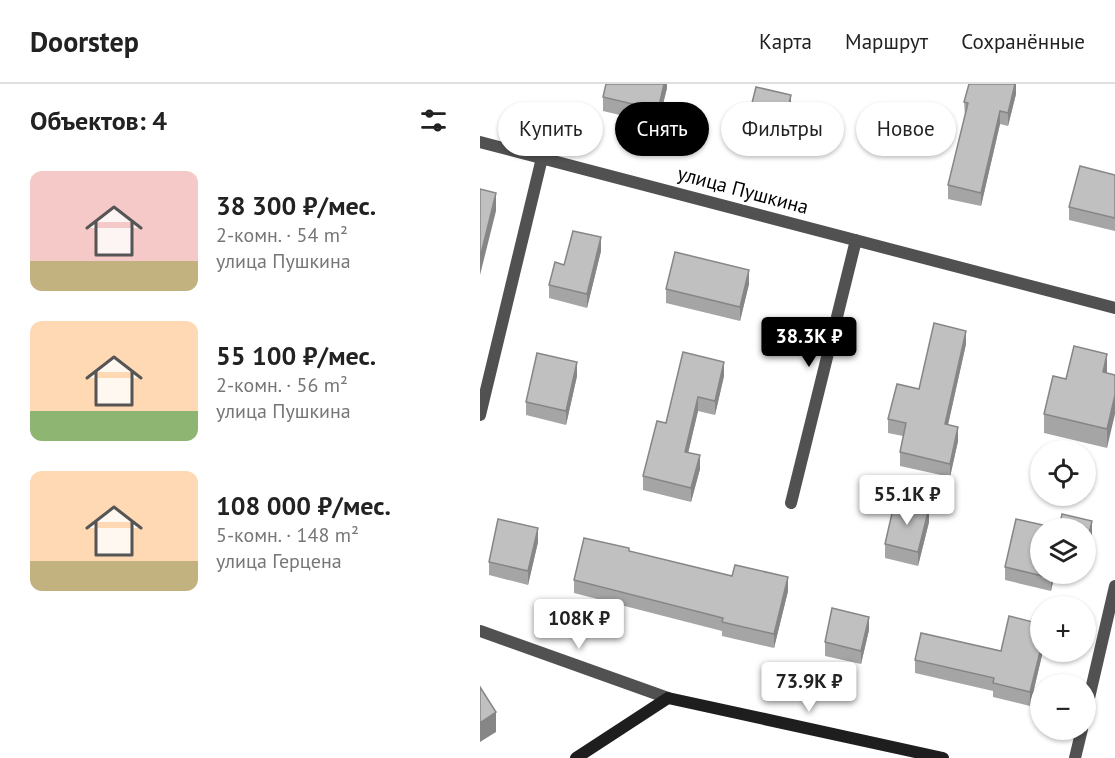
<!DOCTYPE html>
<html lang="ru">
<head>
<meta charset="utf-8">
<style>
	body { margin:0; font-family:"PT Sans",sans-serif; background:#f2f2f2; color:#222; height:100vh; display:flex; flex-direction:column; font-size:22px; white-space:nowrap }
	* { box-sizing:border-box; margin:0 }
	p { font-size:20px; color:#767676 }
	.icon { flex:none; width:33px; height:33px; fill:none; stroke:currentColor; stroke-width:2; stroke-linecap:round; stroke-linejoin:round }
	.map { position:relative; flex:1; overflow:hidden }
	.side { display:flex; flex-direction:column; background:#fff; width:480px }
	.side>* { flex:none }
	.hud { position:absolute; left:18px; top:18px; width:526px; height:54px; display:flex; gap:12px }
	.fabs { position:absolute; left:550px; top:356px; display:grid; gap:12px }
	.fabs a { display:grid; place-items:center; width:66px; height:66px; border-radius:50%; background:#fff; box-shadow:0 2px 4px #0004; font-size:30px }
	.price { position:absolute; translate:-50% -51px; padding:0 14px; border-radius:6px; background:#fff; color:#222; font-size:20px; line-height:39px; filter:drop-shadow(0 2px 3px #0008) }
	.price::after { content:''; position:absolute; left:50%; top:36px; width:18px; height:14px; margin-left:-9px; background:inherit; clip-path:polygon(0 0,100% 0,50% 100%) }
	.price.active { background:#000; color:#fff }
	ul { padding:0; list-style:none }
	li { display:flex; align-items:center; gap:18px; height:150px; padding:0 30px }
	li span { display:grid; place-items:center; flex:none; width:168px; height:120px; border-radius:12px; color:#555 }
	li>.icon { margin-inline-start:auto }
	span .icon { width:72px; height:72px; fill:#fffc; stroke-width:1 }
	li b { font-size:26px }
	h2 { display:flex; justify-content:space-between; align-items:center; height:72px; padding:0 30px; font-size:26px }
	.tag { padding:0 21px; border-radius:27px; background:#fff; box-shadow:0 2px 4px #0004; font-size:21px; line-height:54px }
	.tag.active { background:#000; color:#fff }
	header { display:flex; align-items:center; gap:36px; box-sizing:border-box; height:84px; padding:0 30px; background:#fff; border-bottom:2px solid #e0e0e0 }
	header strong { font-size:28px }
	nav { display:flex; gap:33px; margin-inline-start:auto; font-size:21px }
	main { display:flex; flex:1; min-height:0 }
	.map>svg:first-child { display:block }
</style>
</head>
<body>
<header>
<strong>Doorstep</strong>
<nav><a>Карта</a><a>Маршрут</a><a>Сохранённые</a></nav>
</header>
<main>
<section class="side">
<h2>Объектов: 4<svg class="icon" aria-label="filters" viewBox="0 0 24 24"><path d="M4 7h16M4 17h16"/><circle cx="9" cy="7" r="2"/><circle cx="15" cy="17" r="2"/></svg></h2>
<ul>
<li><span style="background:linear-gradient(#f6c9c9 75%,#c2b280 0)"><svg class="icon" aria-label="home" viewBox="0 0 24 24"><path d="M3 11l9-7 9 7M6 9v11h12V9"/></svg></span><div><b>38 300 ₽/мес.</b><p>2-комн. · 54 m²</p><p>улица Пушкина</p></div></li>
<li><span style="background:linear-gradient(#ffd9b3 75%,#8fb573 0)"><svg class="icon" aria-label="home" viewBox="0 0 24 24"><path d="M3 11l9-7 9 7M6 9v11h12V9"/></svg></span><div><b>55 100 ₽/мес.</b><p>2-комн. · 56 m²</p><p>улица Пушкина</p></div></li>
<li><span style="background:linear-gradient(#ffd9b3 75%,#c2b280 0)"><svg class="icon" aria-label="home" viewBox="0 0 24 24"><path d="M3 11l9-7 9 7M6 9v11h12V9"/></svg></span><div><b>108 000 ₽/мес.</b><p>5-комн. · 148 m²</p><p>улица Герцена</p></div></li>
</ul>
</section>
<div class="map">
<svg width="635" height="674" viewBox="0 0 635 674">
	<rect width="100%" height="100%" fill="#fff"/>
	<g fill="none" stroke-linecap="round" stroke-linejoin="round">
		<path stroke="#515151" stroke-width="12" d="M0 58 635 224
			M0 331 62 74
			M311 419 376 156
			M0 547 188 614
			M606 627 635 502
			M595 674 602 645"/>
		<path stroke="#1e1e1e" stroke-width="12" d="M96 674 188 614 463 674"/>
	</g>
	<path fill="#a5a5a5" d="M187 0V4L178 40 123 27V13Z
		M536 0V10L528 42 520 40 501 122 468 115V101L485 32 484 18Z
		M311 25 301 69 265 60V47Z
		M635 91V147L589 136V123Z
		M121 167 107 224 69 214V201L84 181Z
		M269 200 260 237 186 219V205Z
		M486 260 468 341 478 357 470 393 420 382V368L423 352 408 349V335Z
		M627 289 635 291 627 364 564 349V330L586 295Z
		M97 292 86 341 46 331V318Z
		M244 292 235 331 218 327 208 369 220 385 211 418 163 406V392L186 339Z
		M449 438 438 482 405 474V460Z
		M58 458 48 501 9 491V478Z
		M149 468 308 507 294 564 242 552V547L94 509V496Z
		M525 483 561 489H575L571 507 525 496Z
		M389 546 381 580 345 572V558Z
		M521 567H563L550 622 513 613V607L435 589V576Z"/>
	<path fill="#868686" d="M184 0H187V4L178 40V26Z
		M535 0H536V10L528 42V29Z
		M311 11V25L301 69V55Z
		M520 27V40L501 122V109Z
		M16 109V127L0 191V174Z
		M121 153V167L107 224V210Z
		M269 186V200L260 237V223Z
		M486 247V260L465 354V340Z
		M627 270V289L623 288Z
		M97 278V292L86 341V327Z
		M244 278V292L235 331V317Z
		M635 311V330L627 364V345Z
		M218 313V327L205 382V368Z
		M478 343V357L470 393V380Z
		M220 371V385L211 418V404Z
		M449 424V438L438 482V468Z
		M612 437V450L606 476V462Z
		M58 444V458L48 501V487Z
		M572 489H575L571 507V494Z
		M308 493V507L294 564V550Z
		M389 533V546L381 580V567Z
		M561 564V567H563L550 622V608Z
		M16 628V648L0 658V639Z"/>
	<path fill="#c0c0c0" stroke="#868686" stroke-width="1.5" d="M126 0H184L178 26 123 13Z
		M489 0H535L528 29 520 27 501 109 468 101 488 19 484 18Z
		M276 3 311 11 301 55 265 47Z
		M600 82 635 91V134L589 123Z
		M0 105 16 109 0 174Z
		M93 147 121 153 107 210 69 201 75 178 84 181Z
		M195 168 269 186 260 223 186 205Z
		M454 239 486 247 465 340 478 343 470 380 420 368 426 339 408 335 417 300 439 305Z
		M594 262 627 270 623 288 635 291V311L627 345 564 330 573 292 586 295Z
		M203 268 244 278 235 317 218 313 205 368 220 371 211 404 163 392 177 337 186 339Z
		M57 269 97 278 86 327 46 318Z
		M415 416 449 424 438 468 405 460Z
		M582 430 612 437 606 462V444H579Z
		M18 435 58 444 48 487 9 478Z
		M536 435 576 444H561V489H572L571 494 525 483Z
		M104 454 149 464V467L252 492 255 481 308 493 294 550 242 538 243 534 94 496Z
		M352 524 389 533 381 567 345 558Z
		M529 532 561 540V564L550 608 513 599 514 594 435 576 441 549 521 567Z
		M0 603 16 628 0 639Z"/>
	<g text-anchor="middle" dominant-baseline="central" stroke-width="6" stroke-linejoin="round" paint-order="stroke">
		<g font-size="20" fill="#000" stroke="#fff">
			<text transform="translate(263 106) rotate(15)">улица Пушкина</text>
		</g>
	</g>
</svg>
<div class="fabs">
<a><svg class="icon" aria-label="locate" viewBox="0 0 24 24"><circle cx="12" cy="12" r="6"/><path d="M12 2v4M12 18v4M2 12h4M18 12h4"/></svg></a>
<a><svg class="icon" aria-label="layers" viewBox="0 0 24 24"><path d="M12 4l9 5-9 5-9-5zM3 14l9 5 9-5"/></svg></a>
<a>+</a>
<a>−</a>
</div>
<b class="price active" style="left:329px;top:284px">38.3K ₽</b>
<b class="price" style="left:427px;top:442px">55.1K ₽</b>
<b class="price" style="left:99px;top:566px">108K ₽</b>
<b class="price" style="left:329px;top:629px">73.9K ₽</b>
<div class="hud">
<a class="tag">Купить</a>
<a class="tag active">Снять</a>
<a class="tag">Фильтры</a>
<a class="tag">Новое</a>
</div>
</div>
</main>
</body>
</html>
